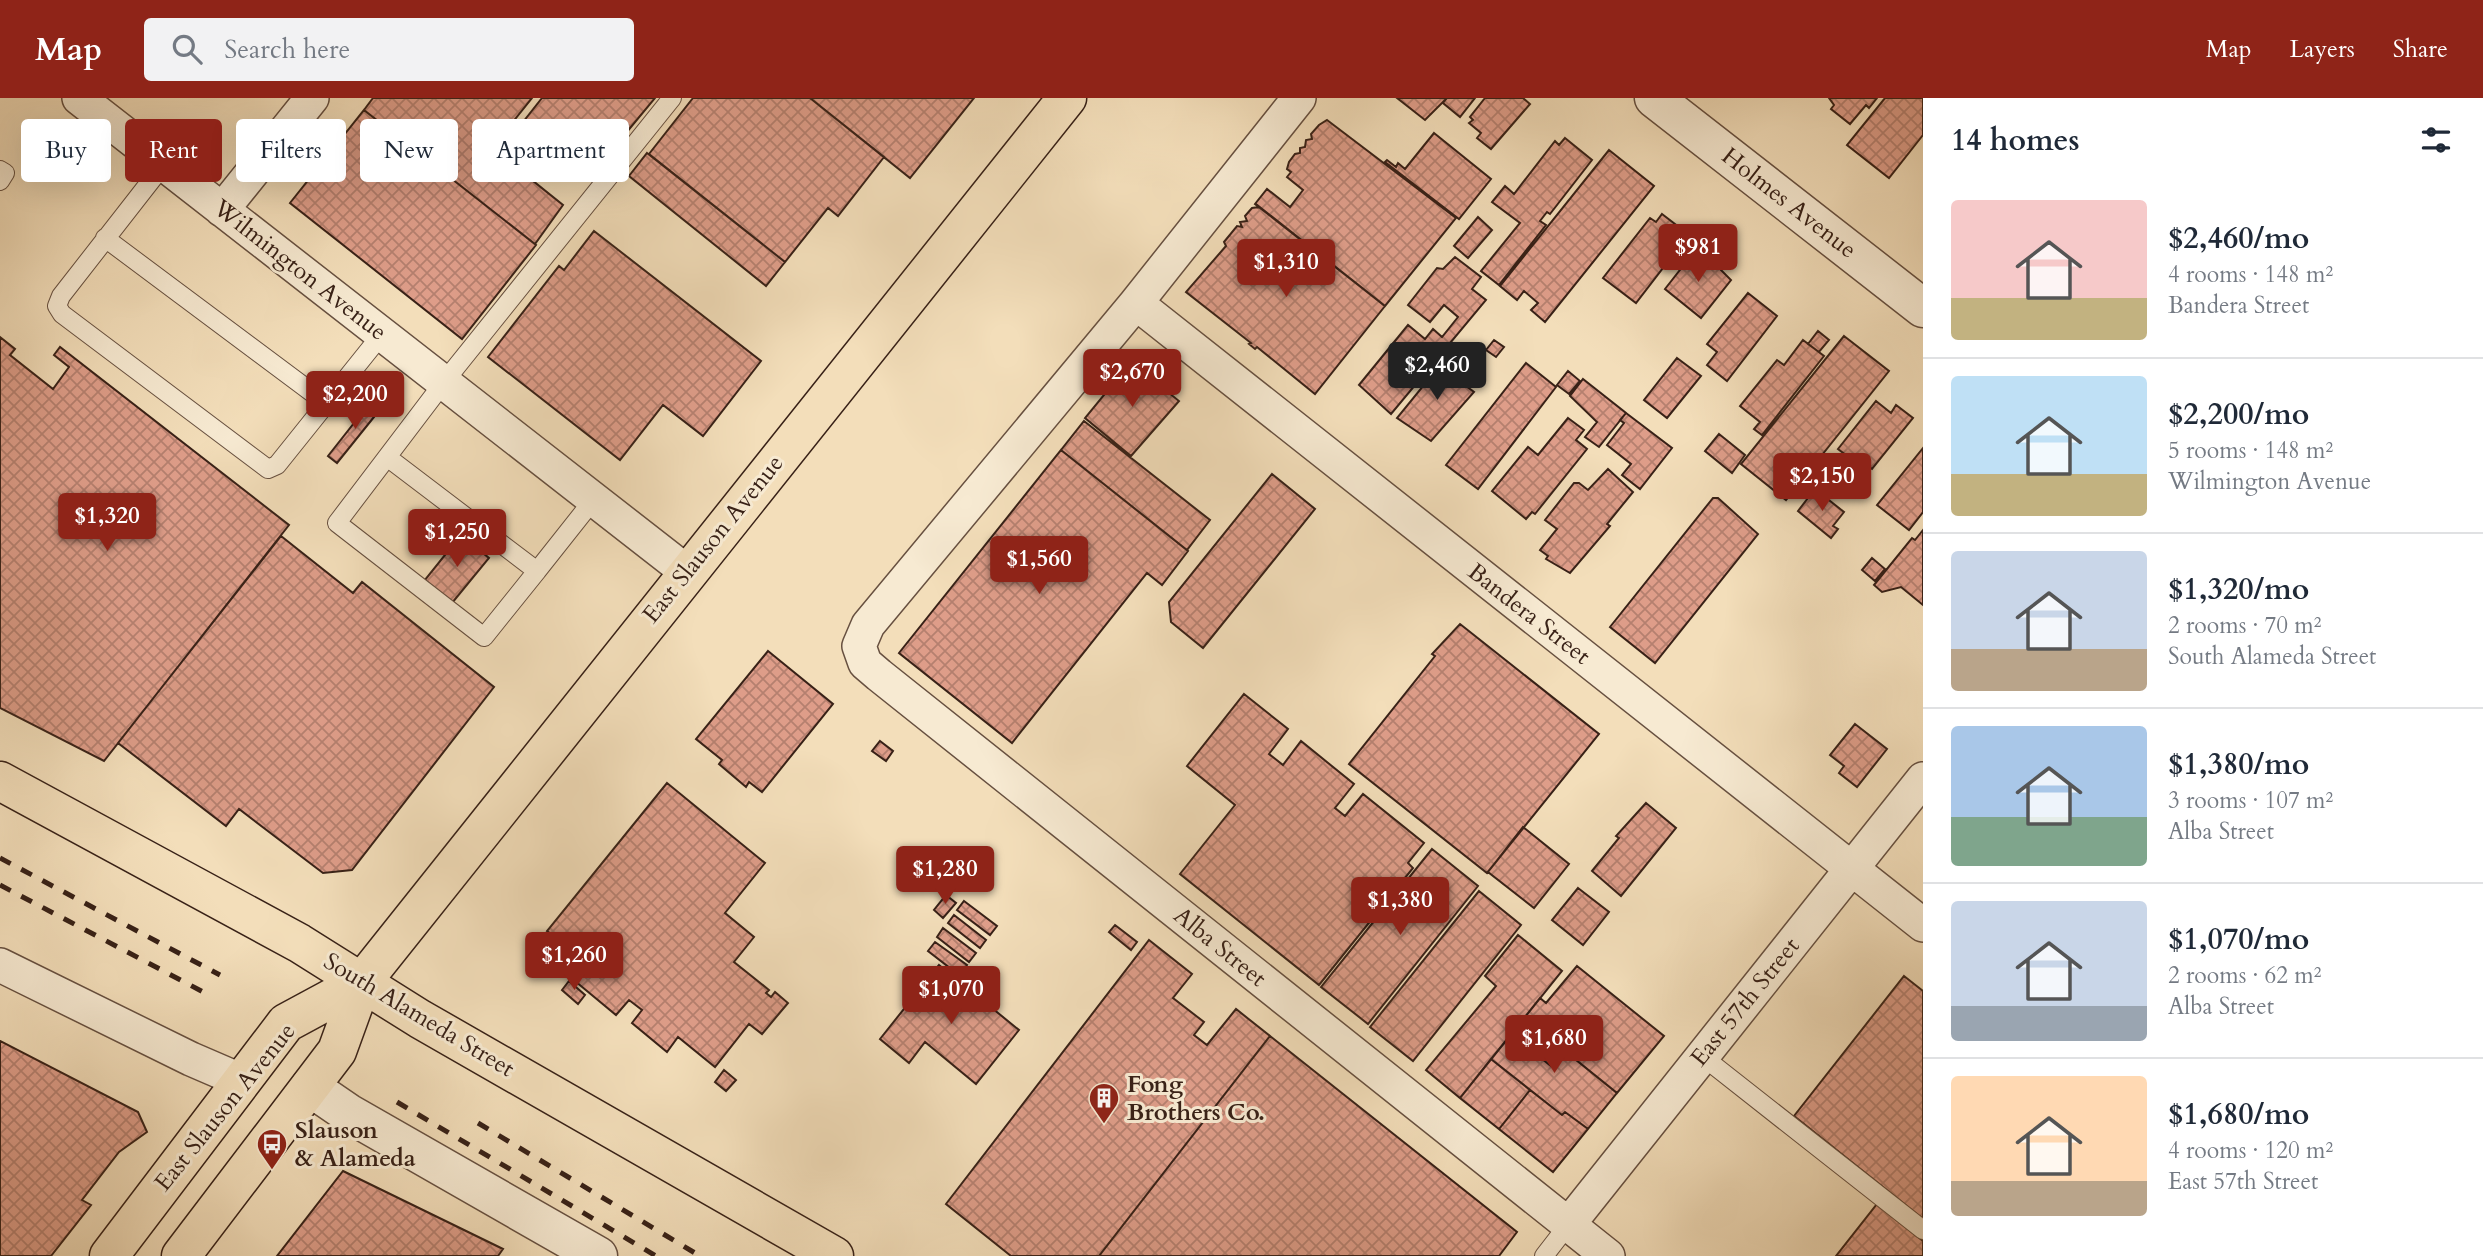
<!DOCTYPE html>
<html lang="en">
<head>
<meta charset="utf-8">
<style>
	body { margin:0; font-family:Cardo,serif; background:#f2f2f3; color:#1f2937; height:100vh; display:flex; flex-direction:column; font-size:26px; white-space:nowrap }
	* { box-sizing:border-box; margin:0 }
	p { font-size:23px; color:#747a83 }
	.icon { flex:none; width:38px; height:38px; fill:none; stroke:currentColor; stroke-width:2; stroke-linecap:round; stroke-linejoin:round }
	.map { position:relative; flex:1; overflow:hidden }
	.panel { display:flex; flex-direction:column; background:#fff; width:560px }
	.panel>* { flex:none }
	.banner { position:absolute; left:21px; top:21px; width:665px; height:63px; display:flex; gap:14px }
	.price { position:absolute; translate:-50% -60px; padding:0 16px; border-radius:7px; background:#8f2418; color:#fff; font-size:23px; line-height:46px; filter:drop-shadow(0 2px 4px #0008) }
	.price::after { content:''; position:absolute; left:50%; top:42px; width:21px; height:16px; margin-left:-10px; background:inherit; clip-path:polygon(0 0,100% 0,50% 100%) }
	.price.selected { background:#222; color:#fff }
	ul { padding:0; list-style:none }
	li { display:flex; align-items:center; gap:21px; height:175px; padding:0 28px }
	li+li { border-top:2px solid #e0e1e3 }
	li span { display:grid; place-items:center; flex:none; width:196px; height:140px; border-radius:7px; color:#555 }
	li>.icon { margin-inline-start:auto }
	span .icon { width:84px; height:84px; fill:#fffc; stroke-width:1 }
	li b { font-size:30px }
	h2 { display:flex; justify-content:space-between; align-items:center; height:84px; padding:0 28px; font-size:30px }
	.tag { padding:0 24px; border-radius:7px; background:#fff; box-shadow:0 7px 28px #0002; font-size:24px; line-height:63px }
	.tag.selected { background:#8f2418; color:#fff }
	header { display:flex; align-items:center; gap:42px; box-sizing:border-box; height:98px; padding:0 35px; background:#8f2418; color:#fff }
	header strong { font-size:33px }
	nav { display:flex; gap:38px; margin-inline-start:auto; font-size:24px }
	.search { width:490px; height:63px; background:#f2f2f3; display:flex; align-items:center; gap:18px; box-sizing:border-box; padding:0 24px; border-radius:7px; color:#747a83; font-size:26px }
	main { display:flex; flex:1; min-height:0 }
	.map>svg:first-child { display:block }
</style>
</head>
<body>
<header>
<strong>Map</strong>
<div class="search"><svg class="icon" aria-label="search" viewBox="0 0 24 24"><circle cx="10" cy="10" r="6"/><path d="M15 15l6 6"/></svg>Search here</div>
<nav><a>Map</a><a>Layers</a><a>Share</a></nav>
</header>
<main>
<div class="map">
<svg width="1923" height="1158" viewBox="0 0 1923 1158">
	<defs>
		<pattern id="building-cross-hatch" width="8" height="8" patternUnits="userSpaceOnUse" patternTransform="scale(1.75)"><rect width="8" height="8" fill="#de9d89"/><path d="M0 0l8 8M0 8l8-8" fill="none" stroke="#b5806f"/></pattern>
	</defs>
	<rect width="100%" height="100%" fill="#f3deba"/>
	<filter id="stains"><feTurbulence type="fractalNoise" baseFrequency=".00286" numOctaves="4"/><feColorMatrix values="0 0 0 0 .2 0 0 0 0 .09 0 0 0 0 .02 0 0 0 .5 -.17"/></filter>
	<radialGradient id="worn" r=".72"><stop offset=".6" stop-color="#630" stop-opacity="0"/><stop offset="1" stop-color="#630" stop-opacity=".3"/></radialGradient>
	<path fill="url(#building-cross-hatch)" stroke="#382117" stroke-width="2" fill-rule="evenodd" d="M373 0H532L492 50 563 107 535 146 364 12Z
		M542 0H655L621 41 600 25 570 62 523 24Z
		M693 0H810L884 59 838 118 828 110 785 164 649 56Z
		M810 0H974L910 80Z
		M1397 0H1447L1425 22Z
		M1447 0H1475L1460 19 1443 5Z
		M1485 0H1523L1530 6 1491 51 1477 40 1481 35 1469 25 1473 22 1470 19Z
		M1829 0H1877L1869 10 1866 7 1850 26 1831 11 1834 7Z
		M1885 0H1923V37L1889 80 1847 47Z
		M364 12 536 147 462 241 290 105Z
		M1327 22 1456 120 1385 208 1255 106 1267 91 1290 109 1303 92 1287 79 1291 74 1287 71 1289 64 1295 56 1300 55V50L1305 49 1306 42 1312 41 1311 36 1319 27Z
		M1434 35 1491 81 1459 121 1385 64 1387 62 1396 69 1398 65 1405 71Z
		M1565 40 1592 62 1550 116 1547 114 1540 123 1546 127 1499 187 1481 173 1520 125 1492 104 1505 88 1514 96 1555 43 1559 47Z
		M1609 52 1654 88 1545 224 1531 212 1538 205 1524 193 1517 202 1500 188Z
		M647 55 785 164 766 188 629 78Z
		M1256 106 1385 208 1315 296 1257 249 1255 251 1249 246 1251 245 1186 194 1226 148 1224 144 1237 128 1242 129 1240 124 1247 123 1245 118 1252 110 1259 109Z
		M1662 116 1684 133 1678 141 1683 144 1636 205 1603 180 1650 120 1656 124Z
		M1478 119 1492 132 1468 160 1454 148Z
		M594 133 761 263 703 338 663 307 620 362 488 259 559 168 564 172Z
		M1694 154 1707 164 1710 161 1731 182 1701 220 1665 191Z
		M1455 159 1481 179 1472 191 1486 202 1391 316 1359 287 1408 227 1425 241 1433 231 1442 239 1458 219 1444 207 1430 224 1408 207 1437 170 1443 171Z
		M1748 195 1777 218 1727 283 1707 267 1717 254 1707 246Z
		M1818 233 1829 242 1819 254 1808 246Z
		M1844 238 1889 273 1786 402 1741 366Z
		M0 239 15 251 10 257 53 291 69 269 54 257 60 249 289 427 104 663 0 610Z
		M1494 242 1504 249 1496 259 1486 252Z
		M1803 242 1824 258 1762 337 1754 331 1760 324 1740 308 1777 262 1784 267Z
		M1677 260 1701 278 1667 320 1644 302Z
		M1449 263 1464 275 1458 282 1474 294 1431 343 1397 320 1441 266 1444 269Z
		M1131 264 1179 303 1131 358 1085 320Z
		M1526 265 1556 289 1478 391 1446 367Z
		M1568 273 1580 283 1569 296 1557 287Z
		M1583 281 1626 315 1599 349 1585 339 1597 324 1570 298Z
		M373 301 382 309 337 365 328 358Z
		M1876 303 1891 315 1896 307 1913 320 1872 371 1858 361 1855 364 1838 351Z
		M1626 315 1672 350 1640 391 1622 377 1631 366 1607 347 1624 325 1620 322Z
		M1568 320 1584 332 1576 342 1587 351 1535 416 1532 414 1526 421 1492 393 1528 349 1538 357Z
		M1084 323 1210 422 1187 452 1061 352Z
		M1719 336 1745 357 1732 375 1705 353Z
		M1923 350V414L1909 432 1877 407Z
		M1061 352 1188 453 1162 487 1147 475 1012 645 899 555Z
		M1608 371 1633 394 1607 426 1610 428 1570 475 1546 461 1548 458 1540 452 1557 431 1545 422 1574 385H1579L1588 392Z
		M1272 376 1315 411 1203 550 1171 524 1169 504Z
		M1815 391 1844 414 1833 428 1838 431 1831 440 1798 413Z
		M1713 400H1718L1758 436 1655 565 1610 529Z
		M1923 432V507L1901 489 1882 494 1874 487 1912 440 1915 442Z
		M461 437 489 460 452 505 424 483Z
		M281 438 353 495 362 484 494 589 352 772 323 775 239 711 226 728 118 645Z
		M1872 460 1885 471 1875 483 1862 472Z
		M1460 526 1599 636 1487 775 1349 666 1435 558 1432 556Z
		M768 553 833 606 762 694 749 684 746 689 719 666 722 662 696 641Z
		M1244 596 1288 631 1269 656 1283 667 1301 643 1354 686 1335 710 1345 718 1363 696 1424 745 1408 765 1413 770 1319 887 1180 776 1235 707 1187 668Z
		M1855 626 1887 651 1857 689 1839 675 1844 668 1830 657Z
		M880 643 893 653 886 663 872 653Z
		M667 685 765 765 725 815 754 839 734 864 769 892 766 895 771 899 775 894 788 905 762 936 749 926 715 969 678 939 667 954 632 925 642 912 629 902 616 917 552 864 566 848 547 833Z
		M1646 705 1676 730 1621 798 1592 773 1619 740 1616 738Z
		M1523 729 1569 766 1534 810 1488 774Z
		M1432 751 1478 788 1368 926 1321 889Z
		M1578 790 1609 814 1583 847 1552 822Z
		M1479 793 1521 827 1413 963 1370 929Z
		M946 797 956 805 943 820 934 812Z
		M964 803 997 828 990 837 957 812Z
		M954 817 986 842 980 850 948 825Z
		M1115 827 1137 844 1131 852 1109 834Z
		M943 830 976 855 969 864 937 839Z
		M1518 837 1562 873 1460 1000 1426 972 1496 888 1485 878Z
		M1149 842 1192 876 1173 900 1204 924 1194 937 1207 947 1236 911 1270 938 1099 1158H1011L946 1106Z
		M935 844 967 867 959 877 928 853Z
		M939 867 1019 932 976 986 925 944 909 965 880 941Z
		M1577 868 1664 938 1617 995 1524 920 1540 900 1546 905Z
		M1904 878 1923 893V1121L1794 1018Z
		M569 883 585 897 578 906 562 892Z
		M1524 920 1617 995 1588 1031 1565 1014 1562 1017 1491 961ZM1521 927 1559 958 1551 968 1512 937Z
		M1270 938 1517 1134 1499 1158H1099Z
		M0 943 138 1014 147 1034 119 1054 82 1102 91 1107 51 1158H0Z
		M1491 961 1530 992 1499 1031 1460 1000Z
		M724 972 736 982 726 993 715 984Z
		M1530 992 1562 1017 1565 1014 1588 1031 1553 1074 1499 1031Z
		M343 1073 503 1151 498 1158H277Z
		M1877 1106 1923 1143V1158H1836Z"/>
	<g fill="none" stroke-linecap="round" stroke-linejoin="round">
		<g stroke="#675040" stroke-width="20">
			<path id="service" d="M164 66 61 198 57 208 62 216 268 371 277 367 382 236
				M0 72 5 75 0 83
				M105 140 326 305
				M387 359 537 473 594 401
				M537 473 484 539 337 425 444 284 672 0
				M1702 958 1923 1132
				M1544 1158 1568 1127"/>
		</g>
		<g stroke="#675040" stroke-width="36">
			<path id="minor" d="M79 0 687 474
				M1299 0 1136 205 868 527 859 548 865 565 879 577 1608 1158
				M222 112 312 0
				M1136 205 1923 827
				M0 867 191 961 242 983
				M1568 1127 1923 681"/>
		</g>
		<g stroke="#675040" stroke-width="41">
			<path id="tertiary" d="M1654 0 1923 210
				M310 989 348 1015 598 1158"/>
		</g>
		<g stroke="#382117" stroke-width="41">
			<path id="primary" d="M0 683 299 845 420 921 834 1158
				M109 1158 286 925 362 884
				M181 1158 337 953 362 884 1067 0"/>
		</g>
		<use href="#service" stroke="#f7ead2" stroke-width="18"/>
		<use href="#minor" stroke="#f7ead2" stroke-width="33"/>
		<use href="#tertiary" stroke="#f7ead2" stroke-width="38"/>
		<use href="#primary" stroke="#f3deba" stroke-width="38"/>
		<path stroke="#382117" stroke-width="5" stroke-dasharray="12 12" stroke-linecap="butt" d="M0 760 220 877
			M0 787 209 897
			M397 1004 656 1158
			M478 1025 700 1158"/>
	</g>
	<defs>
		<g id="building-pin" transform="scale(1.575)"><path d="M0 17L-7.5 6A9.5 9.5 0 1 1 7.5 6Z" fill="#8f2418" stroke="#f7ead2"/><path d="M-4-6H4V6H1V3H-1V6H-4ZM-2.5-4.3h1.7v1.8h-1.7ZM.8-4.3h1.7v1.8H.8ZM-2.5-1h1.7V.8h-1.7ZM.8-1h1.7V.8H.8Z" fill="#fff"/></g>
		<g id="bus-pin" transform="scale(1.575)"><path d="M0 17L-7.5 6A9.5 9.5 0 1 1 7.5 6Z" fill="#8f2418" stroke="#f7ead2"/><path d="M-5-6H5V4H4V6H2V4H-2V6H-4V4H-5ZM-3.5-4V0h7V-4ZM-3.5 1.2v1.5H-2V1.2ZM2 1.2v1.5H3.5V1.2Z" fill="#fff"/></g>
	</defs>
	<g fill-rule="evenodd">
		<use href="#building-pin" x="1104" y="1000"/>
		<use href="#bus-pin" x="272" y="1046"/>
	</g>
	<g text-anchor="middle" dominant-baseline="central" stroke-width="6" stroke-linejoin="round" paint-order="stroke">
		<g font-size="24" fill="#382117" stroke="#f7ead2">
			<text transform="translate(1789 105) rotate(38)">Holmes Avenue</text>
			<text transform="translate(300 172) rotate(38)">Wilmington Avenue</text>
			<text transform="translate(713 441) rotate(-51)">East Slauson Avenue</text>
			<text transform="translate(1529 516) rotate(38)">Bandera Street</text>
			<text transform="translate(1220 849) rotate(39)">Alba Street</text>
			<text transform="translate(1745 904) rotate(-51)">East 57th Street</text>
			<text transform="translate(419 917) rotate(31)">South Alameda Street</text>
			<text transform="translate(225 1009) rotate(-51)">East Slauson Avenue</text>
		</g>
		<g font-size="24" font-weight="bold" fill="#382117" stroke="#f7ead2" text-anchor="start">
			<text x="1127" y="986">Fong<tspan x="1127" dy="28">Brothers Co.</tspan></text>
			<text x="295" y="1032">Slauson<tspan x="295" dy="28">&amp; Alameda</tspan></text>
		</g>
	</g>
	<rect width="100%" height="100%" filter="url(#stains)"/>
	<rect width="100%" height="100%" fill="url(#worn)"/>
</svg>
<b class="price" style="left:1698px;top:186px">$981</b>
<b class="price" style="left:1286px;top:201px">$1,310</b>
<b class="price selected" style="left:1437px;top:304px">$2,460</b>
<b class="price" style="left:1132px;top:311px">$2,670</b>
<b class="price" style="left:355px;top:333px">$2,200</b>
<b class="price" style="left:1822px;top:415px">$2,150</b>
<b class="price" style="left:107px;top:455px">$1,320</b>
<b class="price" style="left:457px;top:471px">$1,250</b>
<b class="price" style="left:1039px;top:498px">$1,560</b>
<b class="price" style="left:945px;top:808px">$1,280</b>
<b class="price" style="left:1400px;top:839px">$1,380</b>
<b class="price" style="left:574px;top:894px">$1,260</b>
<b class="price" style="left:951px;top:928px">$1,070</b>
<b class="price" style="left:1554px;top:977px">$1,680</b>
<div class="banner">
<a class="tag">Buy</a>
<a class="tag selected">Rent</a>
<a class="tag">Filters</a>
<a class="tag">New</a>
<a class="tag">Apartment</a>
</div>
</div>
<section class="panel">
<h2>14 homes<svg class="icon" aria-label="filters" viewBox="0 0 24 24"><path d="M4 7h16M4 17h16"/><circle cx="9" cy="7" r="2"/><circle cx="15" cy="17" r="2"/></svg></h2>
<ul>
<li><span style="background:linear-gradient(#f6c9c9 70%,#c2b280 0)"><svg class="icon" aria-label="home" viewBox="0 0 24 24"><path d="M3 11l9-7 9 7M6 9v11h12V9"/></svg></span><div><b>$2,460/mo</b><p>4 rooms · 148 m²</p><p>Bandera Street</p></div></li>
<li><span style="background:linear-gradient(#bfe0f5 70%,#c2b280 0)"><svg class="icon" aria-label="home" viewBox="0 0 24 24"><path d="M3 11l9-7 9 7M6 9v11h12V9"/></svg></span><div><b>$2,200/mo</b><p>5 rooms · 148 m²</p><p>Wilmington Avenue</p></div></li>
<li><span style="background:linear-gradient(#c9d6e8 70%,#b9a48a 0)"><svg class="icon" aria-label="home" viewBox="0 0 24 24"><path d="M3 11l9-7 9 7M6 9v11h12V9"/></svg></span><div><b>$1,320/mo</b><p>2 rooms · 70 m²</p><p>South Alameda Street</p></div></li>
<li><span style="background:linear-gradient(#a9c7e8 65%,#7fa58c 0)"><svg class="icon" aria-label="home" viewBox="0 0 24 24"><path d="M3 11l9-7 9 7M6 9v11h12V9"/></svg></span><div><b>$1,380/mo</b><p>3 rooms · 107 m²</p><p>Alba Street</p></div></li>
<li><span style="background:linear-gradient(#c9d6e8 75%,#9aa5b1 0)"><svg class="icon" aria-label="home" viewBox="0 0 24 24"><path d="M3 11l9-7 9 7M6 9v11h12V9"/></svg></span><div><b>$1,070/mo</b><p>2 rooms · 62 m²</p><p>Alba Street</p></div></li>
<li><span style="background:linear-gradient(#ffd9b3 75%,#b9a48a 0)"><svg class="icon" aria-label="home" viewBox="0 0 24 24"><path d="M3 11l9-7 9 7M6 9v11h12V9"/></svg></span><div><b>$1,680/mo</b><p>4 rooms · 120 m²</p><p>East 57th Street</p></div></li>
</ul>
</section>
</main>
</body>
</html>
